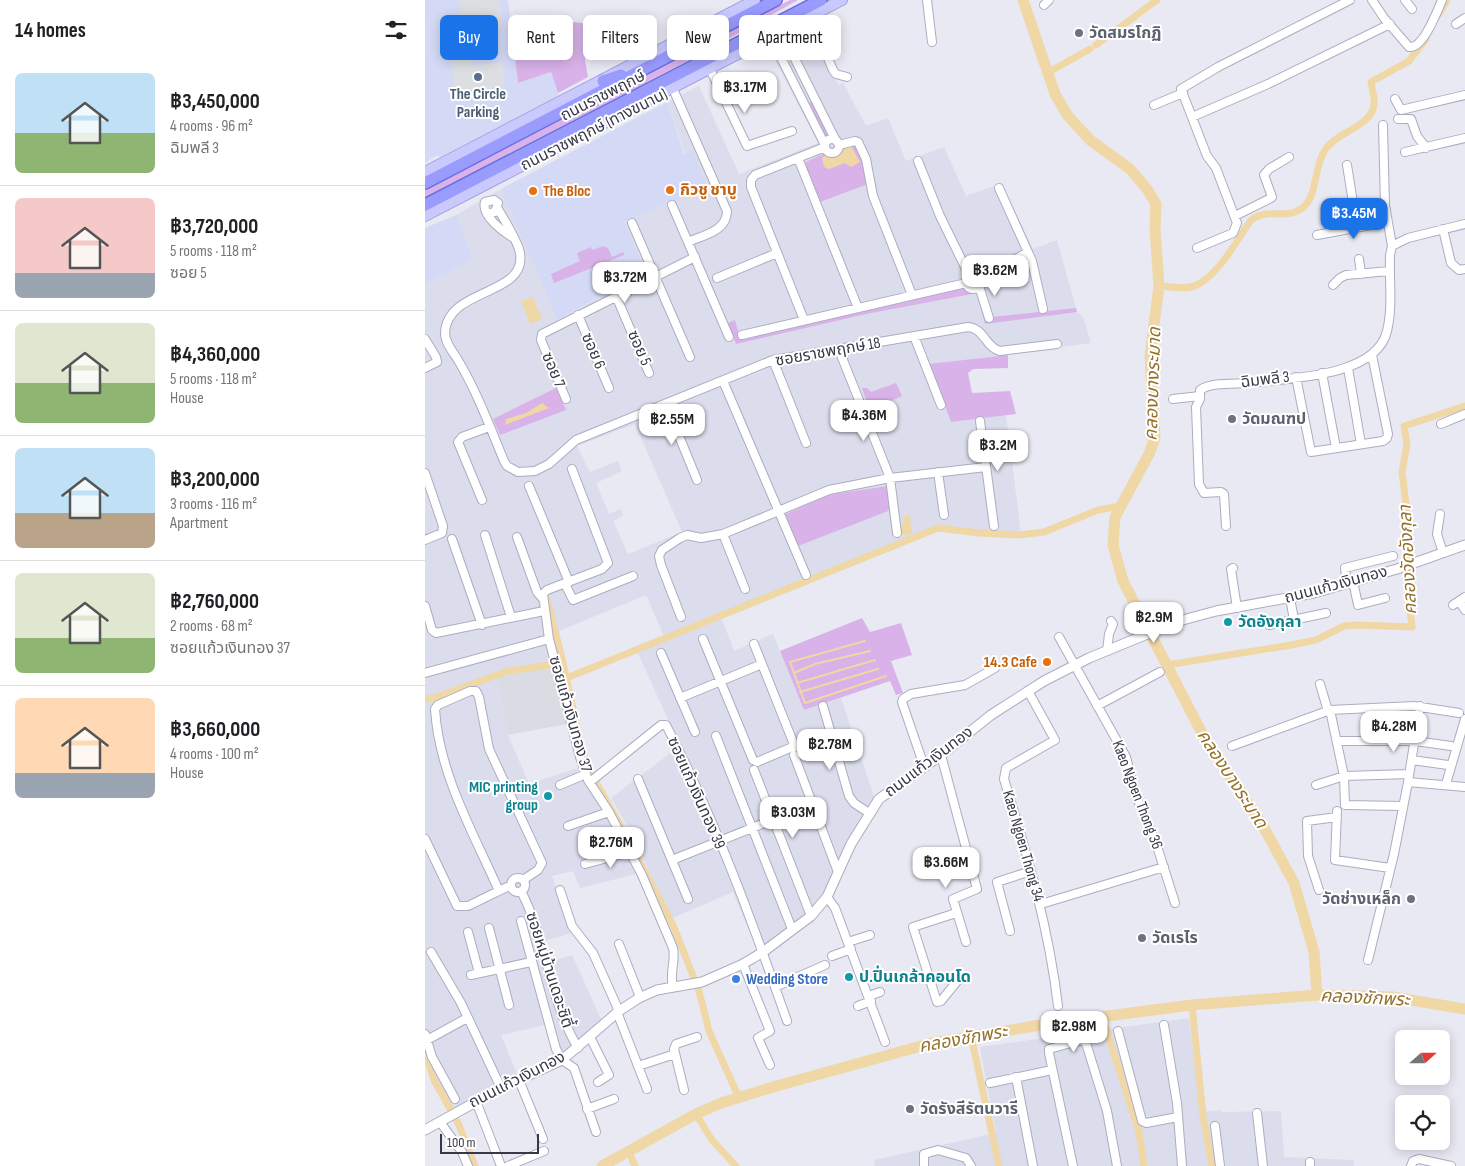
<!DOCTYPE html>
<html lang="en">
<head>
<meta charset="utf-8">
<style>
	body { margin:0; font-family:"Sofia Sans Condensed","Noto Sans Thai",sans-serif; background:#f6f6f6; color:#202124; height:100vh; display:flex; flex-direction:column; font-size:19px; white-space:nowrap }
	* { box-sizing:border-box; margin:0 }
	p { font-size:16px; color:#757577 }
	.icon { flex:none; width:28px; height:28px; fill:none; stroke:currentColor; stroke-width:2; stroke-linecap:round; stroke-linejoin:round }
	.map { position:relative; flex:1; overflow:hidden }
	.side { display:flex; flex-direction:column; background:#fff; width:425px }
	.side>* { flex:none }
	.hud { position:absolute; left:15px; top:15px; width:475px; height:45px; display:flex; gap:10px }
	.needle { width:32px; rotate:69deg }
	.fabs { position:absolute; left:970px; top:1030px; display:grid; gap:10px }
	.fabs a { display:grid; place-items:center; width:55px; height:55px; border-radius:8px; background:#fff; box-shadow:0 2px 12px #0003; font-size:25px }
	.scale { position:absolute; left:15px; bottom:12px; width:99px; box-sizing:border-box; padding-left:5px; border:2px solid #373948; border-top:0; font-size:14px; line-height:18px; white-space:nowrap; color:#373948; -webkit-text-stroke:4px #fff; paint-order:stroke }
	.price { position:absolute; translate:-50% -42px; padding:0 11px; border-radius:10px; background:#fff; color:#222; font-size:16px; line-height:32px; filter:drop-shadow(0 1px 2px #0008) }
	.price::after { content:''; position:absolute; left:50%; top:30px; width:15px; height:11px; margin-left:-8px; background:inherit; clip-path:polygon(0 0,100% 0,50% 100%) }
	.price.active { background:#1a73e8; color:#fff }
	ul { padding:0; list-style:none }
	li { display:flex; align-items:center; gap:15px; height:125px; padding:0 15px }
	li+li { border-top:1px solid #e0e0e0 }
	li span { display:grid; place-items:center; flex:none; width:140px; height:100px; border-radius:8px; color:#555 }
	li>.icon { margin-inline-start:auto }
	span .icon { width:60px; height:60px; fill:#fffc; stroke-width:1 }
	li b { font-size:21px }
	h2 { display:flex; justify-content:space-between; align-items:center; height:60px; padding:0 15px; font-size:21px }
	.pill { padding:0 18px; border-radius:8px; background:#fff; box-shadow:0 2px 12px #0003; font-size:18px; line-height:45px }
	.pill.active { background:#1a73e8; color:#fff }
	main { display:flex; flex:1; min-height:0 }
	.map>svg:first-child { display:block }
</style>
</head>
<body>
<main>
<section class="side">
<h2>14 homes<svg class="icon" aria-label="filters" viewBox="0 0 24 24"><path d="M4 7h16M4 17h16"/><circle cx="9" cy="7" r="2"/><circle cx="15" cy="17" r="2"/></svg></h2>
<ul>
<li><span style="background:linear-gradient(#bfe0f5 60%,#8fb573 0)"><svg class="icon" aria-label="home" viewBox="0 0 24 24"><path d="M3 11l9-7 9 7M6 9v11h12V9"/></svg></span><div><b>฿3,450,000</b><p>4 rooms · 96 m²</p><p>ฉิมพลี 3</p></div></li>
<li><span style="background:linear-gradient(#f6c9c9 75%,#9aa5b1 0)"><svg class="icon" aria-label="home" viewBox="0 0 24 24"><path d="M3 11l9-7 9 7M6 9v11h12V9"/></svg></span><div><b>฿3,720,000</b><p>5 rooms · 118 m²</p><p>ซอย 5</p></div></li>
<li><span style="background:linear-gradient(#dfe7d0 60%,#8fb573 0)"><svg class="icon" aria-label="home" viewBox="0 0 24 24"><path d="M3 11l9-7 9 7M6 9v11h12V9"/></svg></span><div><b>฿4,360,000</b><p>5 rooms · 118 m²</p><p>House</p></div></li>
<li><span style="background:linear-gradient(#bfe0f5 65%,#b9a48a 0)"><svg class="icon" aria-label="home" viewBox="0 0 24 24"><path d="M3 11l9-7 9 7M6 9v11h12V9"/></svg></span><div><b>฿3,200,000</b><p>3 rooms · 116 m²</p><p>Apartment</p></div></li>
<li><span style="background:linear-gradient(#dfe7d0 65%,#8fb573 0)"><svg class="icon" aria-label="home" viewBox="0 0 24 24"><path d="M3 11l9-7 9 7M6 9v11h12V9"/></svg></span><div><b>฿2,760,000</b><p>2 rooms · 68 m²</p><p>ซอยแก้วเงินทอง 37</p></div></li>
<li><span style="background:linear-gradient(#ffd9b3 75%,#9aa5b1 0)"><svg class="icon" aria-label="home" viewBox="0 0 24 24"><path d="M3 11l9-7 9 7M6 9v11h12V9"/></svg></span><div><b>฿3,660,000</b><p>4 rooms · 100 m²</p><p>House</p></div></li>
</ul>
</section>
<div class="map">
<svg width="1040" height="1166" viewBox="0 0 1040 1166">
	<rect width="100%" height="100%" fill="#e9e9f4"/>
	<path fill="#dbdcec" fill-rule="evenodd" d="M384 24 413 85 418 83 441 126 463 118 481 161 519 147 541 196 577 183 608 249 632 240 652 312 658 317 666 343 504 365 526 422 581 415 596 534 548 531 515 525 239 636 221 595 134 631 140 660 76 672 9 696 0 697V284L48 260 31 215 76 189 134 320 221 270 199 221 260 154 242 102 274 86 314 174 393 143 343 47ZM210 424 257 532 203 554 188 521 198 516 196 509 184 514 171 483 197 471 193 461 165 472 152 446Z
		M297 619 309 651 348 634 379 710 416 698 450 799 435 821 406 883 393 904 333 952 308 892 245 919 211 841 186 798 255 746 212 651Z
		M72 677 83 735 104 784 153 768 173 802 211 874 155 888 148 871 127 876 147 930 146 933 119 941 124 962 147 955 177 1021 143 1050 130 1055 120 1025 76 1035 93 1076 28 1110 9 1075 0 1046V701Z
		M764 1018 776 1112 796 1110 797 1112 856 1111 859 1157 929 1160V1166H450L449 1160 571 1133 555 1047Z"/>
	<path fill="#d4daf5" d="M0 0H83L93 83 126 72 134 96 15 157 12 155 0 163Z
		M242 102 259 154 269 153 281 188 199 221 221 270 133 320 76 189Z
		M31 215 48 260 0 284V228Z"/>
	<path fill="#dadce4" d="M128 666 142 724 83 735 72 677Z"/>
	<path fill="#d8b2e8" d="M365 0H373L276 54 0 198V189Z
		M166 20 160 60 163 77 133 93 126 72 93 83 86 24 106 22V26L134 28 140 21 157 23Z
		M388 101 405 135 400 139 382 104Z
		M429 143C439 155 440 168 443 184L395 202 379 164 381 162 400 153 409 155 414 153 416 147Z
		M178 246 183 248 187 257 198 252 199 255 129 283 126 274 155 261 152 253 166 247 167 250Z
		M539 286 555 291 562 320H567V317L651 308 652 312 560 324 552 293 441 314 311 344 303 323 310 320 315 339Z
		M583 355V368L548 369 543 373 547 393 585 391 591 414 526 422 504 364Z
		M471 383 477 396 445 411 437 388H442L446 392Z
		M131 388 141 410 75 435 68 419Z
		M463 486 465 507 463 511 373 546 359 515 403 495Z
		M437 618 445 632 476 623 487 655 466 661 478 693 471 695 465 681 379 710 355 651Z"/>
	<path fill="#dddee2" d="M34 0H74L77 27 35 32Z
		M45 43 47 66 77 62 80 86 29 92 26 44Z"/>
	<path fill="#f0d7a6" d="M426 146 435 162 426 167 420 163 404 169 399 167 397 158 401 155C416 156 414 150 426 146Z
		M108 297 117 319 105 324 96 301Z
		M117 403 124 408 80 425 81 419 101 413Z
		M488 515 485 518 487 534 477 535 476 524 479 523 478 516Z"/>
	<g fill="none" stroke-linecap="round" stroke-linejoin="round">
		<path stroke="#f0d7a6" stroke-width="2" d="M440 641 365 662 380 703 461 676
			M369 673 390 664 445 651
			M372 683 450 660
			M375 692 453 669"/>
		<path stroke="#f0d7a6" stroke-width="7" d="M1014 14 1022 0
			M671 45 732 0
			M622 73 665 49
			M734 286C745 287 762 290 772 285 796 272 811 241 826 220 844 207 860 220 876 209 893 198 888 168 900 150 911 132 946 127 949 105 950 98 947 89 946 82L984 61 1001 39
			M122 599 138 663
			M742 665 866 645 891 640 919 626 932 625 987 627 982 581 984 529 977 472 982 444 979 426 1040 406
			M141 677 157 750 168 777 202 837 248 925 274 991 284 1031 314 1098
			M0 699 9 698 83 671 138 663 141 677H144L513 528 554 533 594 535 619 532 673 510 695 506
			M767 1005 778 1116 787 1166
			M677 1016 714 1132 719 1166
			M546 1036 574 1166
			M0 1053 9 1080 34 1125 50 1166
			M271 1114 287 1140 311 1166
			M203 1150 210 1166"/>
		<path stroke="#f0d7a6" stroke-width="11" d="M598 0 630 94 643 116 665 140 705 169 722 189 731 204 730 229 734 286 725 356 730 438 724 454 690 517 688 545 698 581 779 737 837 824 869 883 889 952 892 995
			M177 1166 271 1114 296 1103 348 1087 507 1043 628 1023 767 1005 892 995 968 997 1040 1009"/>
		<g stroke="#abadc0" stroke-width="10">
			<path id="minor" d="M502 0 507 42
				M947 0 959 18 984 47C998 49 1012 12 1017 0
				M980 0 987 9
				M619 5 624 0
				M385 16 408 70 411 74 422 77
				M1031 24 1040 18
				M356 31 411 141
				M345 36 400 145
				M285 69 322 146 367 131
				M248 89 302 211C302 231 279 235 263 242
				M970 99 976 110 1040 95
				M729 105 758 93
				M767 117 843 84 965 24
				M973 119H986L992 136 1001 148
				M958 125 960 205 967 246
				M400 146a7 7 0 1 1 14 0a7 7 0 1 1-14 0Z
				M414 145 430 141 433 142 441 159 448 196 487 295
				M980 152 1040 138
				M373 158 433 308
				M493 161 515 216 544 275
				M922 165 929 209 960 205
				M574 188 607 261 618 309
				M247 205 304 337
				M73 209C79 219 93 242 95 253 102 297 22 287 20 333 20 343 28 352 33 360 52 392 65 427 79 461L82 466 93 472 110 471 124 464 151 440 348 360 543 327C559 328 561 348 575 351L632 344
				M64 213 70 212 73 203 69 200 60 202C56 215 77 231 87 237
				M810 216 846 198 847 197 839 175 844 169 864 157
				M207 223 265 357
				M1018 229 1026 263 1034 270 1040 269
				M892 235 962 222
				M967 246 983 238 1040 224
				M772 248 808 233 812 223 791 168 782 156 756 89 793 67 925 0
				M934 259 936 274
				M541 282a7 7 0 1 1 14 0a7 7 0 1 1-14 0Z
				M292 278 352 253
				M555 279 603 252
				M908 285 915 278 921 275 964 271
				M554 286 564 318
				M191 296 224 373
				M153 315 184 388
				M379 320 326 187V180L330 175 400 147
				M317 335 541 283
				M489 336 516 405
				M0 339 11 357 12 362 0 368
				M414 350 465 478 472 533
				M348 360 381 443
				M923 368 936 444
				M897 373 911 448
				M871 377 886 452 958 441 962 438 963 434 947 355
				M298 381 381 575
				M141 399 116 340 117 334 270 257
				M748 399 775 396
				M241 404 272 480
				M555 421 569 526
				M1016 424 1040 414
				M147 469 183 563 177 569 122 590 118 594 124 639 155 757 163 780 184 812 217 875 248 948C251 961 244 973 248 987
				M513 472 519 515
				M0 473 18 526 17 533 0 540
				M104 486 144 582
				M57 500 33 442 37 437 64 427
				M1015 514 1012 534 1018 553
				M801 526 799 494 796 492 779 493 774 484 771 407 775 399V390C786 382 809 384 823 383 862 378 951 378 962 331 968 307 964 280 965 255L967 246
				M298 534 320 589
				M60 535 86 617
				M92 537 112 592 118 599
				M27 539 57 625
				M808 568 806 569 812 608
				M928 581 933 605 960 598
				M922 583 920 568 968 556
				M140 584 148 600 208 576
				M865 598 869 620
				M1034 601 1040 610
				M1028 605 1040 597
				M0 606 7 630 11 633 119 611
				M256 617 236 565 234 556 237 550 255 538 262 535 276 538 298 534 404 490 465 478 561 467
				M844 625 901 613
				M634 637 701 757 711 796 731 843 750 903
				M278 639 328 760 332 762 405 731
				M329 644 370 747
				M682 651 684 634 688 624 686 621
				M236 653 270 732
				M0 673 124 639
				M895 684 903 711
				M603 691 630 740 581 768 579 779C602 854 624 928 633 1006
				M255 698 337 664
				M398 706 424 796 429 803 444 813
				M672 706 735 672
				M905 710 919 776 920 805 978 806
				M291 736 367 929
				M912 741H990L1026 746
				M807 746 905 710 989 706 1034 713
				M369 755 413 872
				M516 755 552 889 528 899 541 942
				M987 760 1023 765
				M499 766 477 702 478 699 486 694 540 685 570 668
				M329 770 386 916
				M213 779 263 899
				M165 782 236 725H241C290 819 327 921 362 1021
				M983 782 1040 787
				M1021 784 1040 719
				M135 785 161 774
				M891 785 919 776 984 774
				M912 811 910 860 965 868
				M143 826 184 812
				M0 839 32 906H43L86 885
				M247 860 387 804
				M160 864 205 852
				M86 885a7 7 0 1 1 14 0a7 7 0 1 1-14 0Z
				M135 890 147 926 168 953 194 1011
				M894 890 883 856 882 821 912 817
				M74 891C48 832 14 774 10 709L13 705 45 691H51L54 697 64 749 117 863 113 870 98 880
				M96 891C122 941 123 998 153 1048
				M402 897 410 908 460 1042
				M616 904 739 867
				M531 913 488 927 512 1002 516 1001 533 980
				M96 921 131 1049 137 1060 149 1068 171 1132
				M64 928 84 1005
				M585 931 572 882 606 871
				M43 932 54 973
				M423 942 445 935
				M194 944 215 997
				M6 952 36 1003 76 1088
				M407 956 426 949
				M943 960 969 854 983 782 995 706
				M318 964 345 1031 333 1038 345 1065
				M46 975 106 962
				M350 987 400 965
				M444 996 455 992
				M433 1006 446 1001
				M192 1012 222 1089
				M739 1025 752 1103 757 1166
				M693 1031 717 1121 721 1123 753 1117
				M0 1034 7 1057 30 1099
				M165 1037 184 1075 173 1082
				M2 1040 42 1018
				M213 1066 250 1054
				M591 1077 608 1166
				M94 1080 118 1139
				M565 1083 627 1070
				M259 1090 249 1049 251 1044 272 1037
				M51 1101 76 1166
				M162 1109 189 1099
				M832 1113 838 1166
				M15 1122 37 1152 43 1166
				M790 1126 795 1166
				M83 1166 119 1151
				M499 1166V1154L513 1150 541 1158 546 1166
				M648 1166 624 1053V1049L657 1040 661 1043 682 1111 692 1166
				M885 1166V1162
				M986 1166 988 1161 994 1159 1026 1166"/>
		</g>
		<g stroke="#abadc0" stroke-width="11">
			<path id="tertiary" d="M0 1130 76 1088 137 1060 194 1011 214 998 232 990 277 982 318 964 338 952 386 916 402 897 426 844 454 799 516 755 566 715 619 681 664 658 754 621 791 611 889 593 972 569 1040 545"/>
		</g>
		<g stroke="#a1a2e0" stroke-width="12">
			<path id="secondary" d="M0 172 330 0
				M0 216 417 0"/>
		</g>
		<g stroke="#686ee3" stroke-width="14">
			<path id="primary" d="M356 31 371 19
				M178 81 196 75
				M0 183 351 0
				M0 205 396 0"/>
		</g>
		<use href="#minor" stroke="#fff" stroke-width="8"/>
		<use href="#tertiary" stroke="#fff" stroke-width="9"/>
		<use href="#secondary" stroke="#c9c9fe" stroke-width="10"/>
		<use href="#primary" stroke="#999cfd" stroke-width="11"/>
	</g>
	<g fill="#6b7280" stroke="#fff" stroke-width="2">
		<circle cx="654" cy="33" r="5"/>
		<circle cx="807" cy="419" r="5"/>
		<circle cx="986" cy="899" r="5"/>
		<circle cx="717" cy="938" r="5"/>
		<circle cx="485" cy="1109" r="5"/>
	</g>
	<circle fill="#5c6f8a" stroke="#fff" stroke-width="2" cx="53" cy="77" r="5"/>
	<g fill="#e8710a" stroke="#fff" stroke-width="2">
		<circle cx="245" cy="190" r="5"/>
		<circle cx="108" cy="191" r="5"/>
		<circle cx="622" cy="662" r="5"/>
	</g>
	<g fill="#0f9aa8" stroke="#fff" stroke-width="2">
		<circle cx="803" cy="622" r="5"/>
		<circle cx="123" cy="796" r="5"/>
		<circle cx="424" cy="977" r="5"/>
	</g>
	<circle fill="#3f7fe0" stroke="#fff" stroke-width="2" cx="311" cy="979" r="5"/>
	<g text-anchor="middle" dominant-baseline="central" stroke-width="4" stroke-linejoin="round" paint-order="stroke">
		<g font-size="16" font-weight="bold" fill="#5b616d" stroke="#fff" text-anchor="start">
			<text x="664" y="33">วัดสมรโกฏิ</text>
			<text x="817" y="419">วัดมณฑป</text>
			<text x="976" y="899" text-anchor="end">วัดช่างเหล็ก</text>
			<text x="727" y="938">วัดเรไร</text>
			<text x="495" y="1109">วัดรังสีรัตนวารี</text>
		</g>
		<g font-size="16" font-weight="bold" fill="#4e5e75" stroke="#fff">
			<text x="53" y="94">The Circle<tspan x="53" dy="18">Parking</tspan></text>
		</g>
		<g font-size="16" fill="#373948" stroke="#fff">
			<text transform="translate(178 96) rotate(-27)">ถนนราชพฤกษ์</text>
			<text transform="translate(169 130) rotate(-27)">ถนนราชพฤกษ์ (ทางขนาน)</text>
			<text transform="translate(214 348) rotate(66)">ซอย 5</text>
			<text transform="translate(168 351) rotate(67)">ซอย 6</text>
			<text transform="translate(403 352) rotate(-10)">ซอยราชพฤกษ์ 18</text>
			<text transform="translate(128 370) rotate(67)">ซอย 7</text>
			<text transform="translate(840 380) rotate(-7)">ฉิมพลี 3</text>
			<text transform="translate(911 585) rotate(-15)">ถนนแก้วเงินทอง</text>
			<text transform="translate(145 714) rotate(74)">ซอยแก้วเงินทอง 37</text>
			<text transform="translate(504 762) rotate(-37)">ถนนแก้วเงินทอง</text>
			<text transform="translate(271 793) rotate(66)">ซอยแก้วเงินทอง 39</text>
			<text transform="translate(712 795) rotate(69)">Kaeo Ngoen Thong 36</text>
			<text transform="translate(598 846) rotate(74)">Kaeo Ngoen Thong 34</text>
			<text transform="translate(124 970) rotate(72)">ซอยหมู่บ้านเดอะซิตี้</text>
			<text transform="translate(92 1080) rotate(-27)">ถนนแก้วเงินทอง</text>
		</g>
		<g font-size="16" font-weight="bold" fill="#c56008" stroke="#fff" text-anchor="start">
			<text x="255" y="190">กิวชู ชาบู</text>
			<text x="118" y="191">The Bloc</text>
			<text x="612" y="662" text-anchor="end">14.3 Cafe</text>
		</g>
		<g font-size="16" font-weight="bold" fill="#0d838f" stroke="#fff" text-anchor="start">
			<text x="813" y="622">วัดอังกุลา</text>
			<text x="113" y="787" text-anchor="end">MIC printing<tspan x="113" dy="18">group</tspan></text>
			<text x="434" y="977">ป.ปิ่นเกล้าคอนโด</text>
		</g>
		<g font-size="16" font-weight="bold" fill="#366cbe" stroke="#fff" text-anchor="start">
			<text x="321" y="979">Wedding Store</text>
		</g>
		<g font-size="18" font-style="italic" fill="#93712a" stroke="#fff">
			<text transform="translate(728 384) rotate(-88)">คลองบางระมาด</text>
			<text transform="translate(983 560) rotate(-93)">คลองวัดอังกุลา</text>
			<text transform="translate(807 779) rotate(57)">คลองบางระมาด</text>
			<text transform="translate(940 998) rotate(3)">คลองชักพระ</text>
			<text transform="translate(538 1039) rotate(-10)">คลองชักพระ</text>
		</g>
	</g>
</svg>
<div class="fabs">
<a><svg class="needle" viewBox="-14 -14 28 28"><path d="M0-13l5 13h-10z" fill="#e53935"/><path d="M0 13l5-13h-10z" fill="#757577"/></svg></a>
<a><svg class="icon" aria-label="locate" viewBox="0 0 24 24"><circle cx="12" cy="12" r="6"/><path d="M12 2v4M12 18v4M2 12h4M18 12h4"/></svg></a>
</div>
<div class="scale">100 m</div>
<b class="price" style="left:320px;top:114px">฿3.17M</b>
<b class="price active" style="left:929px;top:240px">฿3.45M</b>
<b class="price" style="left:570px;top:297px">฿3.62M</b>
<b class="price" style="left:200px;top:304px">฿3.72M</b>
<b class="price" style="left:439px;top:442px">฿4.36M</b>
<b class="price" style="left:247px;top:446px">฿2.55M</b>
<b class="price" style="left:573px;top:472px">฿3.2M</b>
<b class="price" style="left:729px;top:644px">฿2.9M</b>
<b class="price" style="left:969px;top:753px">฿4.28M</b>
<b class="price" style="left:405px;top:771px">฿2.78M</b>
<b class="price" style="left:368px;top:839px">฿3.03M</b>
<b class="price" style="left:186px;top:869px">฿2.76M</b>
<b class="price" style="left:521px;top:889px">฿3.66M</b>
<b class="price" style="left:649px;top:1053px">฿2.98M</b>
<div class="hud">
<a class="pill active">Buy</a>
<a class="pill">Rent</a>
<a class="pill">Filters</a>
<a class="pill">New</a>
<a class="pill">Apartment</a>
</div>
</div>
</main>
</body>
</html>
